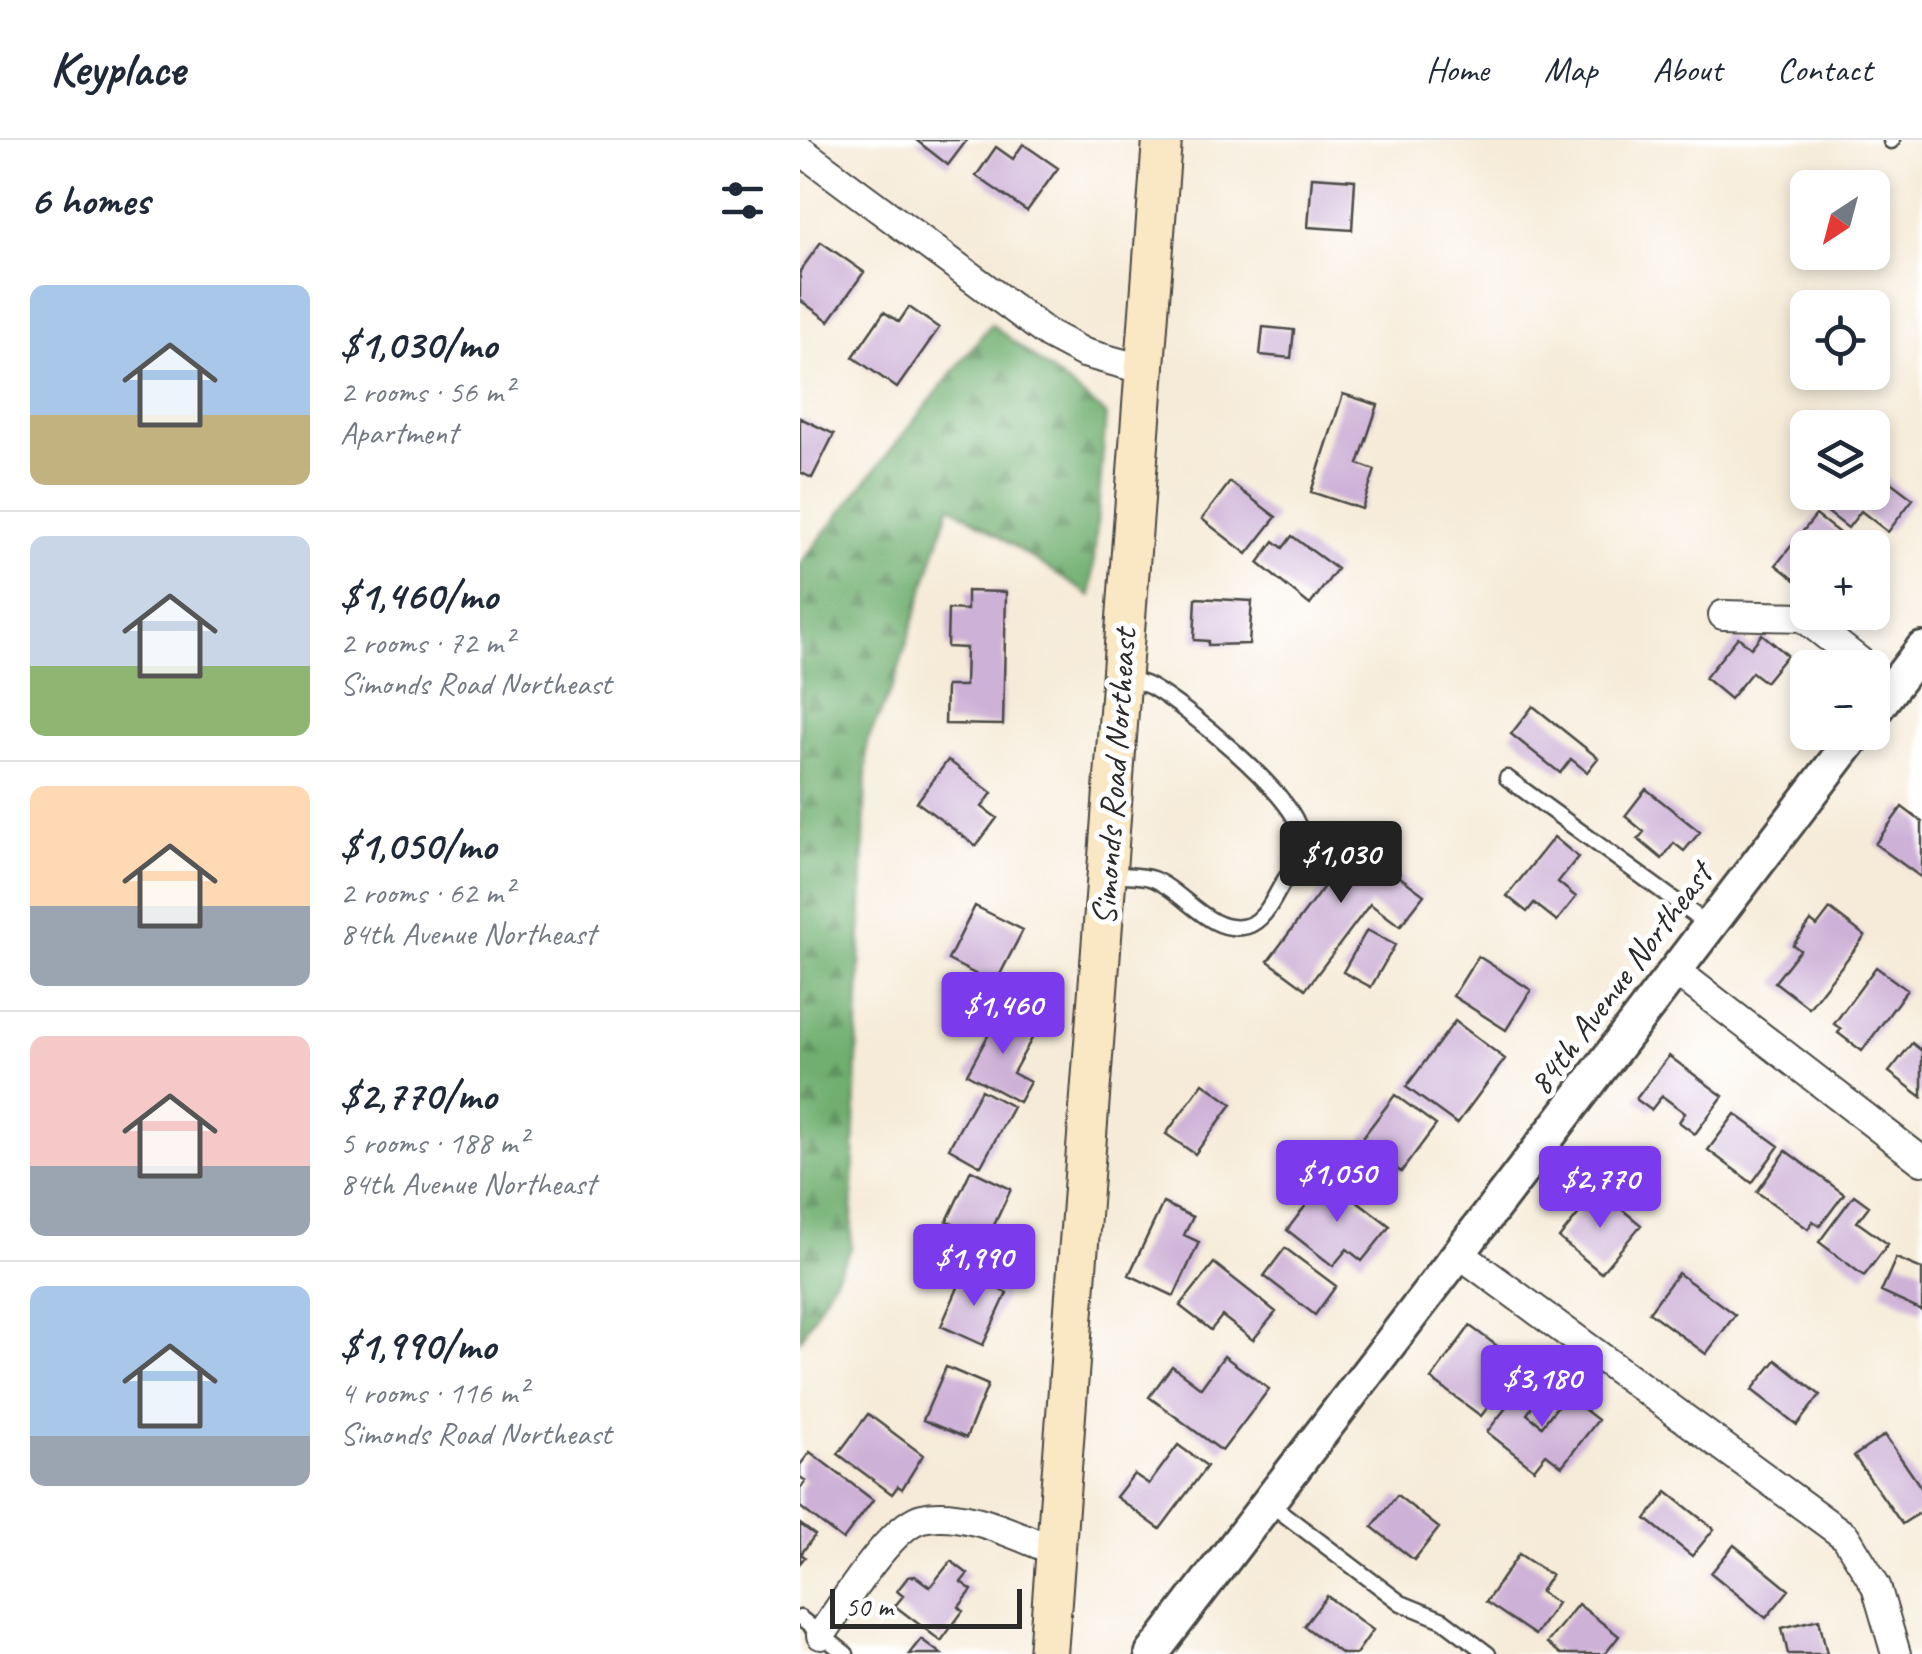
<!DOCTYPE html>
<html lang="en">
<head>
<meta charset="utf-8">
<style>
	body { margin:0; font-family:Caveat,sans-serif; background:#f2f2f3; color:#1f2937; height:100vh; display:flex; flex-direction:column; font-size:38px; white-space:nowrap }
	* { box-sizing:border-box; margin:0 }
	p { font-size:32px; color:#747a83 }
	.icon { flex:none; width:55px; height:55px; fill:none; stroke:currentColor; stroke-width:2; stroke-linecap:round; stroke-linejoin:round }
	.map { position:relative; flex:1; overflow:hidden }
	.drawer { display:flex; flex-direction:column; background:#fff; width:800px }
	.drawer>* { flex:none }
	.needle { width:65px; rotate:216deg }
	.fabs { position:absolute; left:990px; top:30px; display:grid; gap:20px }
	.fabs a { display:grid; place-items:center; width:100px; height:100px; border-radius:15px; background:#fff; box-shadow:0 5px 15px #0003; font-size:50px }
	.scale { position:absolute; left:30px; bottom:25px; width:192px; box-sizing:border-box; padding-left:10px; border:5px solid #2b2b2b; border-top:0; font-size:28px; line-height:35px; white-space:nowrap; color:#2b2b2b; -webkit-text-stroke:8px #fff; paint-order:stroke }
	.price { position:absolute; translate:-50% -85px; padding:0 22px; border-radius:10px; background:#7c3aed; color:#fff; font-size:32px; line-height:65px; filter:drop-shadow(0 2px 5px #0008) }
	.price::after { content:''; position:absolute; left:50%; top:60px; width:30px; height:22px; margin-left:-15px; background:inherit; clip-path:polygon(0 0,100% 0,50% 100%) }
	.price.selected { background:#222; color:#fff }
	ul { padding:0; list-style:none }
	li { display:flex; align-items:center; gap:30px; height:250px; padding:0 30px }
	li+li { border-top:2px solid #e0e1e3 }
	li span { display:grid; place-items:center; flex:none; width:280px; height:200px; border-radius:15px; color:#555 }
	li>.icon { margin-inline-start:auto }
	span .icon { width:120px; height:120px; fill:#fffc; stroke-width:1 }
	li b { font-size:42px }
	h2 { display:flex; justify-content:space-between; align-items:center; height:120px; padding:0 30px; font-size:42px }
	header { display:flex; align-items:center; gap:60px; box-sizing:border-box; height:140px; padding:0 50px; background:#fff; border-bottom:2px solid #e0e1e3 }
	header strong { font-size:48px }
	nav { display:flex; gap:55px; margin-inline-start:auto; font-size:35px }
	main { display:flex; flex:1; min-height:0 }
	.map>svg:first-child { display:block }
</style>
</head>
<body>
<header>
<strong>Keyplace</strong>
<nav><a>Home</a><a>Map</a><a>About</a><a>Contact</a></nav>
</header>
<main>
<section class="drawer">
<h2>6 homes<svg class="icon" aria-label="filters" viewBox="0 0 24 24"><path d="M4 7h16M4 17h16"/><circle cx="9" cy="7" r="2"/><circle cx="15" cy="17" r="2"/></svg></h2>
<ul>
<li><span style="background:linear-gradient(#a9c7e8 65%,#c2b280 0)"><svg class="icon" aria-label="home" viewBox="0 0 24 24"><path d="M3 11l9-7 9 7M6 9v11h12V9"/></svg></span><div><b>$1,030/mo</b><p>2 rooms · 56 m²</p><p>Apartment</p></div></li>
<li><span style="background:linear-gradient(#c9d6e8 65%,#8fb573 0)"><svg class="icon" aria-label="home" viewBox="0 0 24 24"><path d="M3 11l9-7 9 7M6 9v11h12V9"/></svg></span><div><b>$1,460/mo</b><p>2 rooms · 72 m²</p><p>Simonds Road Northeast</p></div></li>
<li><span style="background:linear-gradient(#ffd9b3 60%,#9aa5b1 0)"><svg class="icon" aria-label="home" viewBox="0 0 24 24"><path d="M3 11l9-7 9 7M6 9v11h12V9"/></svg></span><div><b>$1,050/mo</b><p>2 rooms · 62 m²</p><p>84th Avenue Northeast</p></div></li>
<li><span style="background:linear-gradient(#f6c9c9 65%,#9aa5b1 0)"><svg class="icon" aria-label="home" viewBox="0 0 24 24"><path d="M3 11l9-7 9 7M6 9v11h12V9"/></svg></span><div><b>$2,770/mo</b><p>5 rooms · 188 m²</p><p>84th Avenue Northeast</p></div></li>
<li><span style="background:linear-gradient(#a9c7e8 75%,#9aa5b1 0)"><svg class="icon" aria-label="home" viewBox="0 0 24 24"><path d="M3 11l9-7 9 7M6 9v11h12V9"/></svg></span><div><b>$1,990/mo</b><p>4 rooms · 116 m²</p><p>Simonds Road Northeast</p></div></li>
</ul>
</section>
<div class="map">
<svg width="1122" height="1514" viewBox="0 0 1122 1514">
	<defs>
		<pattern id="forest-firs" width="22" height="20" patternUnits="userSpaceOnUse" patternTransform="scale(2.5)"><rect width="22" height="20" fill="#70af70"/><path d="M5 1l3.5 6h-7zM16 11l3.5 6h-7z" fill="#5c8f5c"/></pattern>
	</defs>
	<rect width="100%" height="100%" fill="#fff"/>
	<filter id="ink" filterUnits="userSpaceOnUse"><feTurbulence type="fractalNoise" baseFrequency=".01" numOctaves="2"/><feDisplacementMap in="SourceGraphic" scale="20" xChannelSelector="R" yChannelSelector="G"/><feConvolveMatrix kernelMatrix="1 2 1 2 8 2 1 2 1" color-interpolation-filters="sRGB"/></filter>
	<filter id="wash" filterUnits="userSpaceOnUse"><feTurbulence type="fractalNoise" baseFrequency=".0048" numOctaves="4" result="noise"/><feDisplacementMap in="SourceGraphic" scale="40" xChannelSelector="R" yChannelSelector="G"/><feGaussianBlur stdDeviation="2.25" result="paint"/><feColorMatrix in="noise" values="0 0 0 0 0 0 0 0 0 0 0 0 0 0 0 0 0 1.4 0 .05"/><feComposite in="paint" operator="in"/></filter>
	<g filter="url(#wash)">
		<rect width="100%" height="100%" fill="#f6ebd8"/>
		<path fill="url(#forest-firs)" stroke="#4e6d4e" stroke-width="2.5" d="M191 184 306 274 291 456 150 365 94 544 67 602 51 1109 0 1200V424Z"/>
		<g id="blocks">
			<path fill="#cdb1d7" d="M116 0H167L148 25Z
				M223 4 258 28 227 71 176 36 196 7 213 19Z
				M512 37 555 40 552 90 508 87Z
				M21 102 64 132 29 181 0 160V131Z
				M109 167 139 188 97 248 53 217 84 172 99 182Z
				M463 187 494 190 491 218 460 215Z
				M543 254 578 265 558 324 575 330 562 369 511 352Z
				M0 278 34 294 12 338 0 332Z
				M1072 328 1113 359 1088 392 1061 371 1048 388 1021 367 1032 352H1072Z
				M430 342 476 377 447 414 402 379Z
				M1016 375 1043 396 1034 408H1008V450L976 425Z
				M492 396 537 429 510 465 458 423 474 401 483 408Z
				M167 451 206 452 203 585 145 584 146 546H165L166 508 147 507 148 469 167 470Z
				M396 458 452 461 449 504 408 505V501L394 500Z
				M962 494 987 515 965 542 952 532 930 559 905 538 938 497 951 508Z
				M733 566 798 618 787 632 771 619 760 633 711 594Z
				M148 620 192 653 182 667 197 678 176 706 117 662Z
				M846 649 900 692 884 711 874 703 862 719 838 699 844 692 825 676Z
				M1102 667 1122 682V738L1075 704Z
				M532 686 624 755 600 786 570 764 506 849 468 821 531 737 507 719Z
				M754 697 778 717 758 742 776 757 757 781 734 763 727 772 707 756Z
				M175 766 223 790 195 844 148 820Z
				M1030 769 1065 796 1009 868 975 842 1000 810 993 805 1011 781 1017 786Z
				M567 790 595 805 571 847 543 832Z
				M678 816 731 850 706 890 653 856Z
				M1076 827 1107 850 1062 911 1038 893 1041 889 1034 884Z
				M201 872 236 891 213 933 230 942 219 962 167 934Z
				M655 881 705 919 657 984 606 947Z
				M1112 903 1122 911V957L1089 932Z
				M869 916 923 956 895 994 879 982 885 973 862 956 851 970 836 959Z
				M403 943 432 964 395 1014 366 994Z
				M181 950 213 967 181 1026 149 1008Z
				M595 955 636 985 601 1032 560 1001Z
				M935 974 979 1006 952 1043 908 1010Z
				M986 1011 1044 1054 1020 1086 1013 1081 1008 1089 957 1052Z
				M171 1030 211 1049 187 1100 147 1081Z
				M527 1038 590 1086 562 1121 547 1109 533 1126 487 1090Z
				M798 1050 841 1085 801 1133 759 1098Z
				M1054 1055 1069 1066 1057 1082 1088 1104 1064 1136 1019 1102Z
				M363 1063 393 1077 384 1095 399 1102 374 1156 329 1135Z
				M485 1108 536 1146 515 1175 464 1136Z
				M1096 1118 1122 1129V1171L1081 1152Z
				M414 1123 476 1172 453 1200 422 1176 411 1190 380 1166Z
				M878 1133 935 1175 906 1214 849 1172Z
				M164 1134 207 1153 183 1205 141 1186Z
				M670 1186 704 1211 691 1229 708 1241 681 1276 631 1239Z
				M424 1216 469 1249 422 1311 349 1257 372 1226 401 1248Z
				M976 1220 1020 1255 997 1285 952 1250Z
				M146 1227 188 1245 166 1298 123 1280Z
				M723 1246 739 1258 727 1274 742 1286 766 1255 798 1280 762 1326 746 1314 734 1329 687 1292Z
				M68 1274 123 1315 102 1349 98 1346 92 1354 38 1314Z
				M1085 1295 1122 1349V1371L1102 1384 1054 1316Z
				M378 1305 407 1326 360 1389 316 1357 334 1334 349 1344Z
				M10 1312 73 1360 43 1400 0 1367V1349L6 1341 0 1337V1325Z
				M867 1352 914 1389 892 1416 846 1379Z
				M597 1355 639 1388 614 1420 572 1387Z
				M0 1384 15 1395 1 1414 5 1417 0 1423Z
				M934 1405 989 1450 966 1478 911 1433Z
				M719 1414 751 1435 740 1452 757 1463 735 1495 686 1462Z
				M151 1421 168 1434 161 1442 172 1450 159 1467 163 1471 141 1501 95 1466 103 1456 97 1451 108 1437 115 1436 130 1447Z
				M527 1456 573 1490 556 1514H542L504 1486Z
				M778 1464 819 1496 805 1514H761L747 1503Z
				M1019 1479 1027 1514H988L982 1488Z
				M121 1499 141 1514H109Z"/>
		</g>
	</g>
	<g filter="url(#ink)">
		<use href="#blocks" fill-opacity="0" stroke="#494845" stroke-width="2.5"/>
		<g fill="none" stroke-linecap="round" stroke-linejoin="round">
			<g stroke="#494845" stroke-width="19">
				<path id="service" d="M1091 1 1092 0
					M707 638 910 786
					M307 734C321 736 340 734 353 739 384 751 410 796 447 786 464 781 473 760 481 746 492 729 504 710 499 689 491 653 385 566 351 547 342 542 332 540 322 537
					M469 1363 601 1463 643 1480 688 1514
					M0 1478 46 1514"/>
			</g>
			<g stroke="#494845" stroke-width="32">
				<path id="minor" d="M0 10 248 194 284 213 342 229
					M923 475 1003 477 1068 528
					M876 831 1122 1021
					M660 1114 1046 1397 1076 1446 1096 1514
					M21 1495C41 1467 90 1386 122 1378 164 1368 218 1397 256 1411"/>
			</g>
			<g stroke="#494845" stroke-width="38">
				<path id="tertiary" d="M1072 574 1122 509
					M352 1514 1058 592"/>
			</g>
			<g stroke="#494845" stroke-width="42">
				<path id="secondary" d="M248 1514 362 0"/>
			</g>
			<use href="#service" stroke="#fff" stroke-width="14"/>
			<use href="#minor" stroke="#fff" stroke-width="28"/>
			<use href="#tertiary" stroke="#fff" stroke-width="32"/>
			<use href="#secondary" stroke="#fae7c3" stroke-width="38"/>
		</g>
	</g>
	<g text-anchor="middle" dominant-baseline="central" stroke-width="10" stroke-linejoin="round" paint-order="stroke">
		<g font-size="35" fill="#2b2b2b" stroke="#fff">
			<text transform="translate(314 637) rotate(-86)">Simonds Road Northeast</text>
			<text transform="translate(820 839) rotate(-53)">84th Avenue Northeast</text>
		</g>
	</g>
</svg>
<div class="fabs">
<a><svg class="needle" viewBox="-14 -14 28 28"><path d="M0-13l5 13h-10z" fill="#e53935"/><path d="M0 13l5-13h-10z" fill="#747a83"/></svg></a>
<a><svg class="icon" aria-label="locate" viewBox="0 0 24 24"><circle cx="12" cy="12" r="6"/><path d="M12 2v4M12 18v4M2 12h4M18 12h4"/></svg></a>
<a><svg class="icon" aria-label="layers" viewBox="0 0 24 24"><path d="M12 4l9 5-9 5-9-5zM3 14l9 5 9-5"/></svg></a>
<a>+</a>
<a>−</a>
</div>
<div class="scale">50 m</div>
<b class="price selected" style="left:541px;top:766px">$1,030</b>
<b class="price" style="left:203px;top:917px">$1,460</b>
<b class="price" style="left:537px;top:1085px">$1,050</b>
<b class="price" style="left:800px;top:1091px">$2,770</b>
<b class="price" style="left:174px;top:1169px">$1,990</b>
<b class="price" style="left:742px;top:1290px">$3,180</b>
</div>
</main>
</body>
</html>
